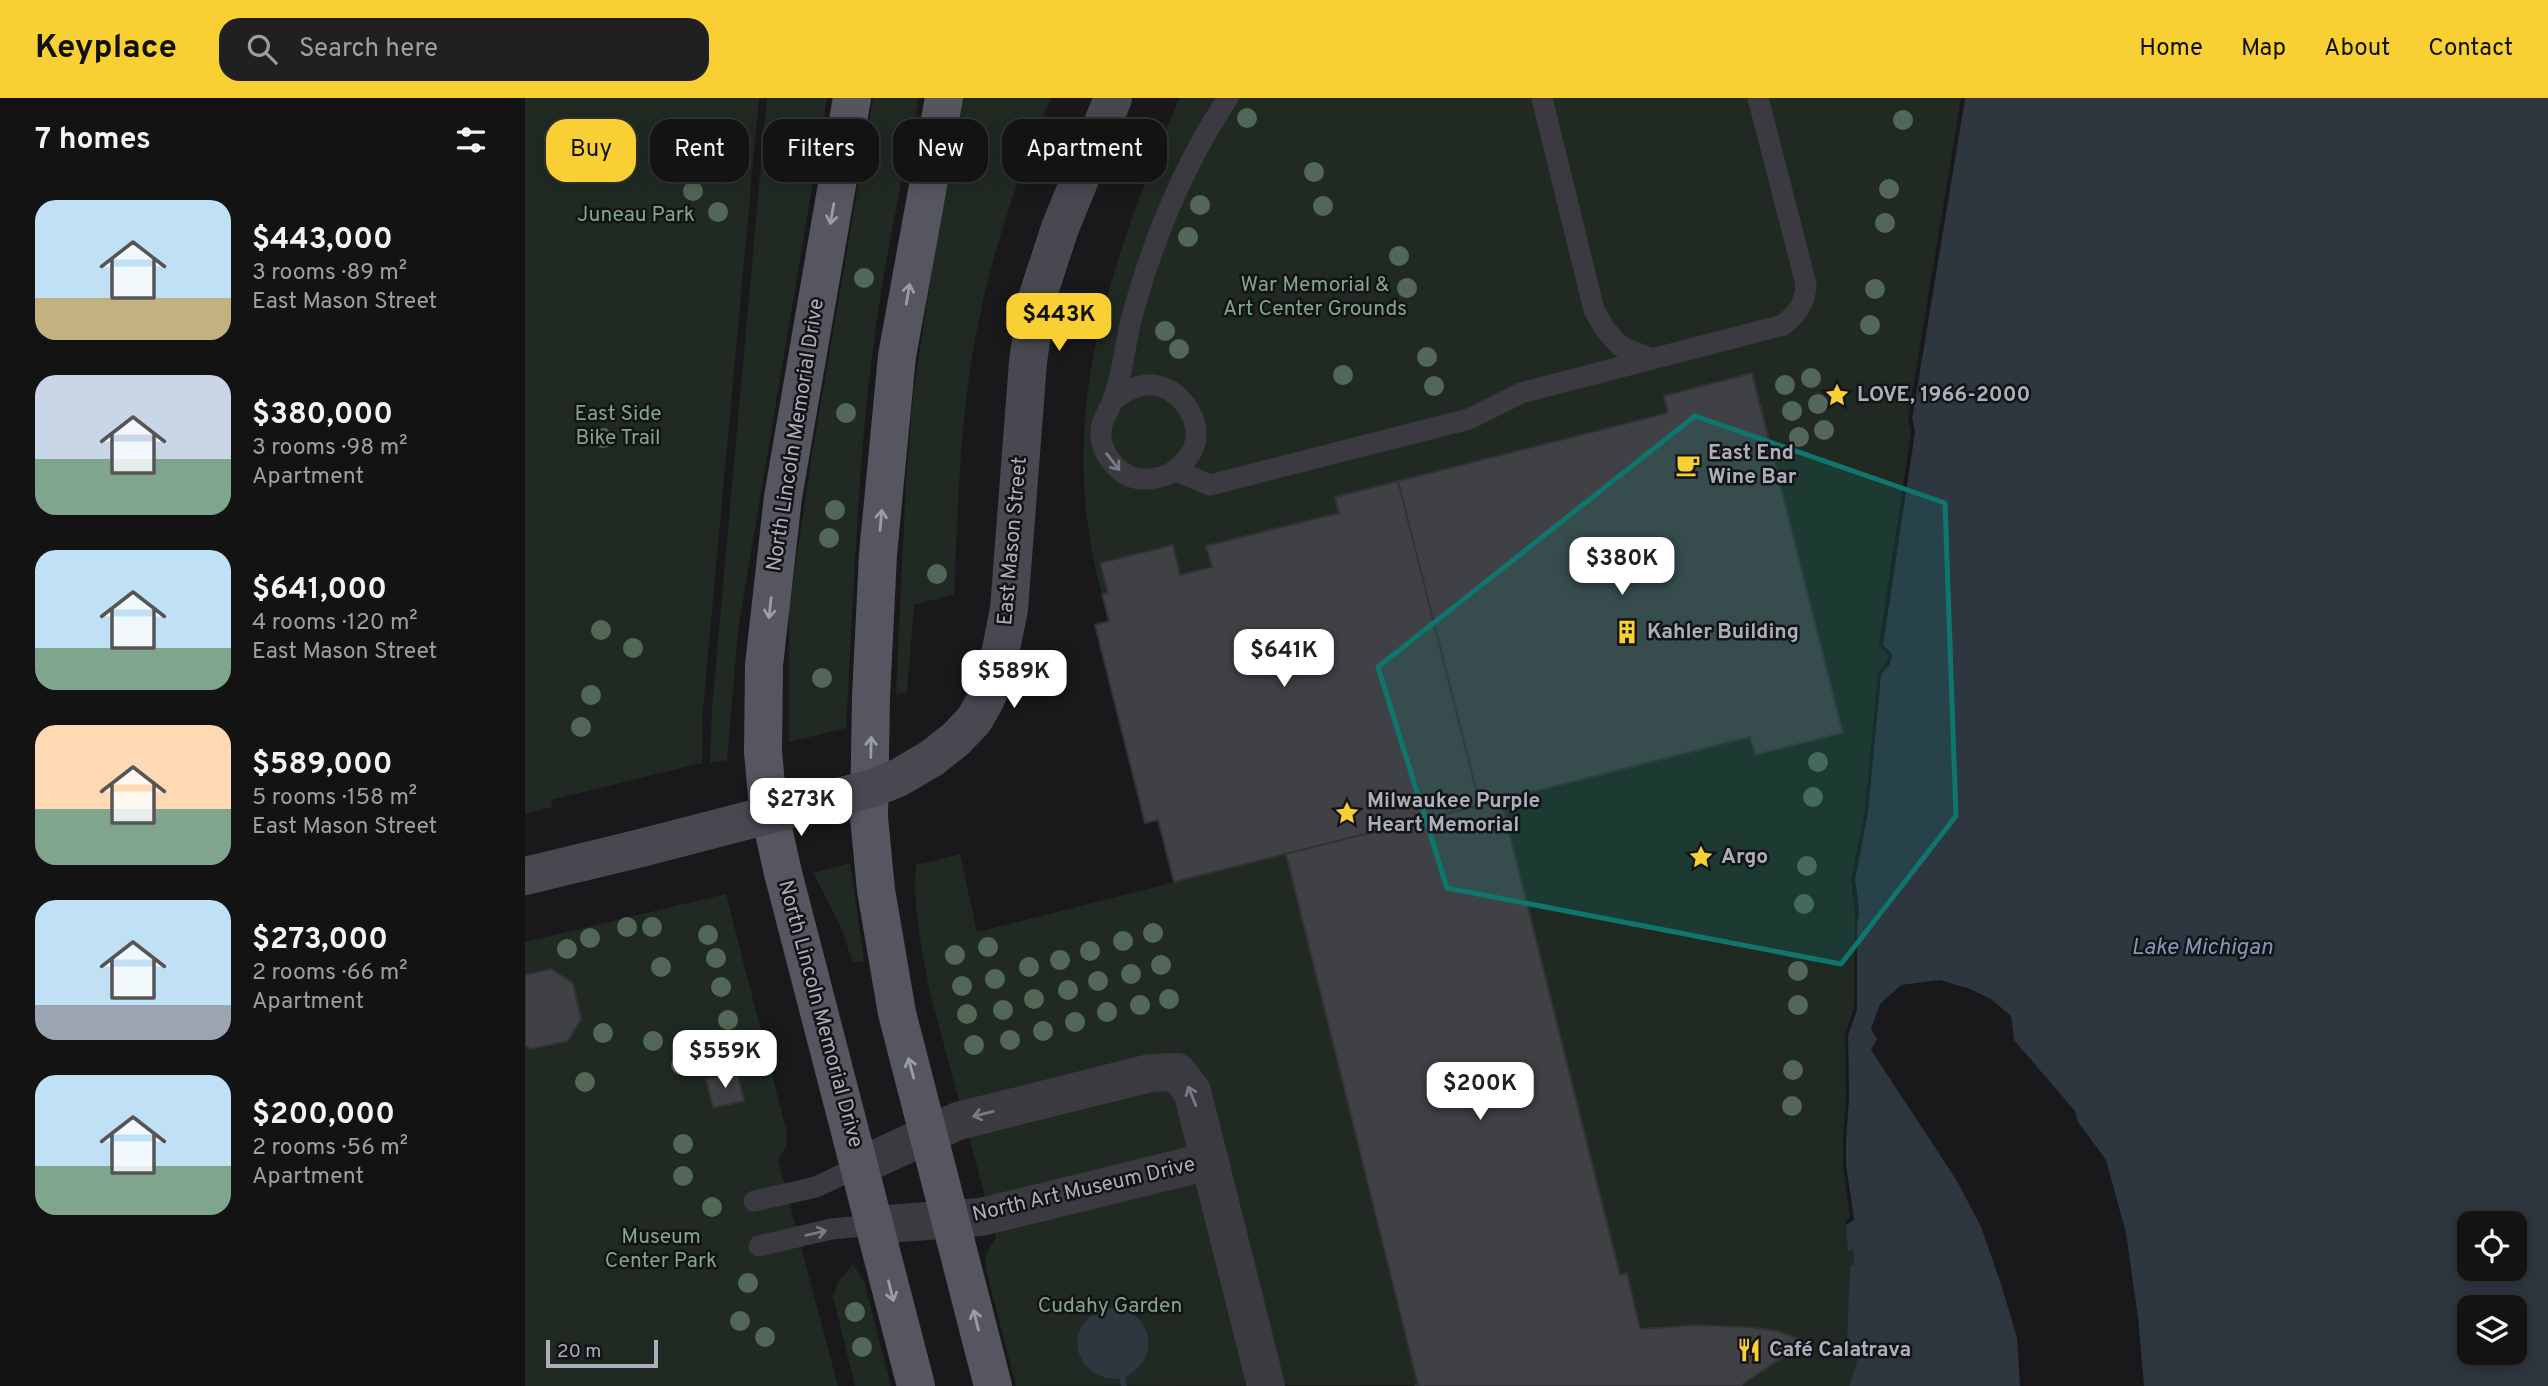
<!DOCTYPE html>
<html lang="en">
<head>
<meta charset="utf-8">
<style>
	body { margin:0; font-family:Overpass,sans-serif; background:#202022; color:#f1f3f6; height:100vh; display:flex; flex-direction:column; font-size:26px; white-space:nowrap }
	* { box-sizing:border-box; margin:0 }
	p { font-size:23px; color:#9d9ea0 }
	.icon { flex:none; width:38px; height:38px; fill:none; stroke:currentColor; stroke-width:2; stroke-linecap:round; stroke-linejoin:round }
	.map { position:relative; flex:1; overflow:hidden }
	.sheet { display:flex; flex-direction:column; background:#131314; width:525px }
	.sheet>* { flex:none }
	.guide { position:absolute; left:21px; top:21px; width:665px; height:63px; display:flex; gap:14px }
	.tools { position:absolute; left:1932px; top:1113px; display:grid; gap:14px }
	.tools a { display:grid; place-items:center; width:70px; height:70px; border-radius:14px; background:#131314; box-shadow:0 4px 18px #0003,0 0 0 2px #323234; font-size:35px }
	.scale { position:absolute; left:21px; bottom:18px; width:112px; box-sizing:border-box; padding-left:7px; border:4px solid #abaebb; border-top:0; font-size:19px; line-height:24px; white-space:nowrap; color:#abaebb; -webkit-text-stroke:5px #141416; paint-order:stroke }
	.price { position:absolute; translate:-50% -60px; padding:0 16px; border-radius:14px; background:#fff; color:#222; font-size:23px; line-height:46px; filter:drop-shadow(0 2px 4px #0008) }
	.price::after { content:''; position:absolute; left:50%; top:42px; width:21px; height:16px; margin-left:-10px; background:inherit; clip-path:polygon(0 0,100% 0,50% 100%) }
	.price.on { background:#f9d033; color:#111 }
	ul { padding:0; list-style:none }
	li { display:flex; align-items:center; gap:21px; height:175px; padding:0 35px }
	li span { display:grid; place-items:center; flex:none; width:196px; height:140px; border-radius:21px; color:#555 }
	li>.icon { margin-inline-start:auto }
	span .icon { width:84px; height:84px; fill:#fffc; stroke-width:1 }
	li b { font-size:30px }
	h2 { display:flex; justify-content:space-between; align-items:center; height:84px; padding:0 35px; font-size:30px }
	.tag { padding:0 24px; border-radius:21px; background:#131314; box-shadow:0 4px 18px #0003,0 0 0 2px #323234; font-size:24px; line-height:63px }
	.tag.on { background:#f9d033; color:#111 }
	header { display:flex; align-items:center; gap:42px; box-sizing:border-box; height:98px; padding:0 35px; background:#f9d033; color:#111 }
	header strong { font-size:33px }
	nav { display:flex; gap:38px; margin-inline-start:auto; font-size:24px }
	.search { width:490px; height:63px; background:#202022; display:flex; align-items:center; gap:18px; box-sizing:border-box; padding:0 24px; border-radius:21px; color:#9d9ea0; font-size:26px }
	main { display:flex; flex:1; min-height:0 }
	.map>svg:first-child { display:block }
</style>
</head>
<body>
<header>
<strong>Keyplace</strong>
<div class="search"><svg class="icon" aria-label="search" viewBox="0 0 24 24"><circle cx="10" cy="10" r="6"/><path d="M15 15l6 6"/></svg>Search here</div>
<nav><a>Home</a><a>Map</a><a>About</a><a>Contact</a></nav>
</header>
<main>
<section class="sheet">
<h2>7 homes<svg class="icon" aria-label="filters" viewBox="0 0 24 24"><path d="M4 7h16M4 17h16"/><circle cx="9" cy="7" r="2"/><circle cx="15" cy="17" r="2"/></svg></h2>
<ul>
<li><span style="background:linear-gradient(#bfe0f5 70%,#c2b280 0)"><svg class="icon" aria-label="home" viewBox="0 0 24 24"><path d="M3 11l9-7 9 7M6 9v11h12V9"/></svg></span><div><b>$443,000</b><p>3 rooms · 89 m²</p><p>East Mason Street</p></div></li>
<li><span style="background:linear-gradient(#c9d6e8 60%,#7fa58c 0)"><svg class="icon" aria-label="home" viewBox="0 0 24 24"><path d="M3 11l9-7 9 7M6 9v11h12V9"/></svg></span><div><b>$380,000</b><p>3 rooms · 98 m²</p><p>Apartment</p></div></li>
<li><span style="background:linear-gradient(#bfe0f5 70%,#7fa58c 0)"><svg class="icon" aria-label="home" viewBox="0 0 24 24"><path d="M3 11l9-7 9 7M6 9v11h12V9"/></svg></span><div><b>$641,000</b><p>4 rooms · 120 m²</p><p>East Mason Street</p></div></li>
<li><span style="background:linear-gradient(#ffd9b3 60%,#7fa58c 0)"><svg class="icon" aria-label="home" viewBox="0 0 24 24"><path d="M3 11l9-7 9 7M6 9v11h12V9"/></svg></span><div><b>$589,000</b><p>5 rooms · 158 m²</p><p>East Mason Street</p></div></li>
<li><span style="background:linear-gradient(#bfe0f5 75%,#9aa5b1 0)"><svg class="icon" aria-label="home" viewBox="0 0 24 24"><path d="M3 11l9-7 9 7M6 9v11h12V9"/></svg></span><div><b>$273,000</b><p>2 rooms · 66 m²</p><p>Apartment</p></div></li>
<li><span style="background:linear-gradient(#bfe0f5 65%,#7fa58c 0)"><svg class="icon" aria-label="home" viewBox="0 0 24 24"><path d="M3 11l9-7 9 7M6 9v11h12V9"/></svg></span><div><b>$200,000</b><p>2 rooms · 56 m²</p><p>Apartment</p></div></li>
</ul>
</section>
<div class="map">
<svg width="2023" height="1288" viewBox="0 0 2023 1288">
	<rect width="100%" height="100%" fill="#19191b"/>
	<path fill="#202a23" d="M0 0H234L178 611 177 665 26 702 27 709 0 716Z
		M242 0H302L213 532 202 662 185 665 187 610Z
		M348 0H394C378 78 360 157 350 236 332 366 329 498 321 630L264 644V511L286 363Z
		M439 0H526C491 82 463 165 448 253 434 333 433 415 429 496L389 507 382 594 371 597 381 382 388 299 408 163Z
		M654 0H1440L1390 333 1367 556 1334 813 1329 1122 1321 1127 1324 1153 1328 1152 1329 1167 1325 1168V1207L1334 1256 1324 1288H1215L1234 1277 1271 1248 1273 1241C1238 1223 1154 1224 1115 1231L1102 1175 1095 1177 976 702 1225 639 1230 657 1318 634 1227 275 1139 298 1143 315 811 399 814 415 682 448 687 469 655 477 647 447 576 464 583 495 577 496C527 317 587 164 654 0Z
		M435 756 452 834 761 756 893 1287 491 1288 461 1171 460 1158 471 1139 405 895C399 861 385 797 392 765L397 766Z
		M325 765 339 863 328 865 315 827 288 775Z
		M201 796 261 1031 262 1047 253 1062 313 1288H0V844Z
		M328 1166 339 1183 366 1288H330L308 1198 313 1184Z"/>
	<path fill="#2e3640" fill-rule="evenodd" d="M1440 0H2023V1288H1324L1334 1256 1322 1248 1325 1168 1329 1166 1328 1152 1323 1153 1321 1127 1329 1121 1321 1067V1041L1324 1000 1323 937 1332 912V826L1334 813 1330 782 1343 713 1356 576 1365 566 1367 556 1358 547 1390 334 1387 321ZM1944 1125H1990V1171H1944ZM1944 1209H1990V1255H1944Z
		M583 1210C627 1209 639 1259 600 1279L602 1288H596L594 1281C546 1282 536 1222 583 1210Z"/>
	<path fill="#19191b" d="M1436 0H1440L1387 321 1390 333 1358 547 1367 556 1365 566 1356 576 1343 713 1330 782 1334 813 1332 826V912L1323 937 1324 1000 1321 1041V1067L1329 1122 1321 1127 1320 1123 1325 1120 1318 1068V1041L1321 999 1320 936 1329 911 1330 813 1326 782 1340 713 1353 576 1362 564 1364 557 1354 547 1386 334 1383 321Z
		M1415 882 1445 891 1466 901 1486 918 1489 942 1550 1013 1553 1024 1581 1062 1601 1135 1613 1219 1619 1288H1495L1492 1240 1476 1186 1456 1129 1432 1083 1346 952 1352 941 1346 931 1355 906 1376 887Z"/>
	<path fill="#404145" stroke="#333337" stroke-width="2" d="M1227 275 1318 635 1230 657 1225 639 955 707 873 383 1143 315 1139 298Z
		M873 383 955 707 649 784 633 722 620 725 570 527 584 523 577 496 583 495 575 465 648 447 655 477 687 469 681 448 814 415 810 399Z
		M976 702 1095 1177 1102 1175 1115 1231 1170 1227 1224 1229 1253 1233 1273 1241 1271 1248 1264 1255 1215 1288H890L893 1287 761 756Z
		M26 871 48 885 56 921 43 943 6 951 0 947V877Z
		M212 974 219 1003 188 1010 181 981Z"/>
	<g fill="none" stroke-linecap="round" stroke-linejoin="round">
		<path stroke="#3a3a40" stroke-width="21" d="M1017 0 1069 212 1080 231 1095 248 1127 261 1258 227C1273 215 1280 206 1281 186L1233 0
			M588 302C600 294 611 286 627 287 658 289 684 331 664 358 652 374 639 381 619 381 598 382 580 361 576 341 574 325 583 315 588 302 598 275 600 245 607 218 628 142 659 66 703 0
			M652 373 685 387 944 321 996 295 1127 261
			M229 1103 291 1089 335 1068
			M234 1148 306 1131 349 1127"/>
		<path stroke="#3a3a40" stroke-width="38" d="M335 1068 433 1023 625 975 652 974 667 993 741 1288
			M349 1127 456 1119 685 1063"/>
		<path stroke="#484950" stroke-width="38" d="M407 660 431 641 449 622 460 603 471 576 484 511 503 264 512 200 535 130 588 0
			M0 778 116 750"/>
		<path stroke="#565660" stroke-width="38" d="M327 0 258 399 239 567 238 654 243 708 258 775 391 1288
			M419 0 372 258 353 456 346 599 344 719 351 792 372 915 468 1288"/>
		<path stroke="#484950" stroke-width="38" d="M116 750 348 690 373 680 407 660"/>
	</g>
	<g fill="#526757">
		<circle cx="722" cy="20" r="10"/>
		<circle cx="1378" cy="22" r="10"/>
		<circle cx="789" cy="74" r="10"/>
		<circle cx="1364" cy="91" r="10"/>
		<circle cx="168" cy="93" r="10"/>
		<circle cx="675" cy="107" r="10"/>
		<circle cx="798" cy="108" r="10"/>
		<circle cx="193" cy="114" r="10"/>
		<circle cx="1360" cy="125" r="10"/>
		<circle cx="663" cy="139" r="10"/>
		<circle cx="874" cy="158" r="10"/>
		<circle cx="339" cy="180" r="10"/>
		<circle cx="882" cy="190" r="10"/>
		<circle cx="1350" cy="191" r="10"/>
		<circle cx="1345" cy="227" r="10"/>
		<circle cx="640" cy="233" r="10"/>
		<circle cx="654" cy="251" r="10"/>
		<circle cx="902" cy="259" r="10"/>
		<circle cx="818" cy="277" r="10"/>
		<circle cx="1286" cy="280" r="10"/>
		<circle cx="1260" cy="287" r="10"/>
		<circle cx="909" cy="288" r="10"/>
		<circle cx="1293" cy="306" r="10"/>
		<circle cx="1267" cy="313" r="10"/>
		<circle cx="321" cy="315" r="10"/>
		<circle cx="1299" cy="332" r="10"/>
		<circle cx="1274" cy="339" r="10"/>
		<circle cx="78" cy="340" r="10"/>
		<circle cx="310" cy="412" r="10"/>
		<circle cx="304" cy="440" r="10"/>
		<circle cx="412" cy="476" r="10"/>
		<circle cx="76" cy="532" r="10"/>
		<circle cx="108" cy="550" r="10"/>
		<circle cx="297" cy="580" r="10"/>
		<circle cx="66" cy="597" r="10"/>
		<circle cx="56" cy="629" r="10"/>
		<circle cx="1293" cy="664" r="10"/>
		<circle cx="1288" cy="699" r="10"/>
		<circle cx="1282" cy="768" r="10"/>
		<circle cx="1279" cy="806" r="10"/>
		<circle cx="102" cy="829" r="10"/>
		<circle cx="127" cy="829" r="10"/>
		<circle cx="628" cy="835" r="10"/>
		<circle cx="183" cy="837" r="10"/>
		<circle cx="65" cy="840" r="10"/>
		<circle cx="598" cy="843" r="10"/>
		<circle cx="463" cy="849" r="10"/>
		<circle cx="42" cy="851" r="10"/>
		<circle cx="565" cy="853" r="10"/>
		<circle cx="430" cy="857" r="10"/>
		<circle cx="191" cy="860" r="10"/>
		<circle cx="535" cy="862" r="10"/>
		<circle cx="636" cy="867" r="10"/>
		<circle cx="136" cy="869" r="10"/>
		<circle cx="504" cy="869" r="10"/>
		<circle cx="1273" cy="873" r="10"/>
		<circle cx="606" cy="876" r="10"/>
		<circle cx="470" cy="881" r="10"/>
		<circle cx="573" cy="883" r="10"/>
		<circle cx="437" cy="888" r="10"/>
		<circle cx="196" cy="889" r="10"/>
		<circle cx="543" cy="892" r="10"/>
		<circle cx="509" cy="901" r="10"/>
		<circle cx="644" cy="901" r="10"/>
		<circle cx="615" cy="907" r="10"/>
		<circle cx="1273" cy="907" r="10"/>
		<circle cx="478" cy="912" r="10"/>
		<circle cx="582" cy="914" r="10"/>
		<circle cx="442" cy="916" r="10"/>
		<circle cx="203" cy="922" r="10"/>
		<circle cx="550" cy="924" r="10"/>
		<circle cx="518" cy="933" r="10"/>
		<circle cx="78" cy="935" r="10"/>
		<circle cx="485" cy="942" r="10"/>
		<circle cx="128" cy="943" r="10"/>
		<circle cx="449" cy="947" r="10"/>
		<circle cx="156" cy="967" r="10"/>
		<circle cx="1268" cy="972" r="10"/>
		<circle cx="60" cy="984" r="10"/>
		<circle cx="1267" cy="1008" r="10"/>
		<circle cx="158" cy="1046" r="10"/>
		<circle cx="158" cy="1078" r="10"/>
		<circle cx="187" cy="1109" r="10"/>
		<circle cx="223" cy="1185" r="10"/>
		<circle cx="330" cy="1214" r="10"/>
		<circle cx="215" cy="1223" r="10"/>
		<circle cx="240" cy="1239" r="10"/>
		<circle cx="337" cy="1249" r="10"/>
	</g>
	<defs><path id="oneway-shaft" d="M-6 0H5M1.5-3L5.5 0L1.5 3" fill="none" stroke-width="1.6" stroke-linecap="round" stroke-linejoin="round" transform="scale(1.75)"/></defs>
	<g stroke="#9a9ca9">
		<use href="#oneway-shaft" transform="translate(307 116) rotate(100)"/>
		<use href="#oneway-shaft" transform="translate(383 196) rotate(-80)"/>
		<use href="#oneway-shaft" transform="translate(356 422) rotate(-85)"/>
		<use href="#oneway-shaft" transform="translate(245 510) rotate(96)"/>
		<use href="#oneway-shaft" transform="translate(346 649) rotate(-89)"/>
		<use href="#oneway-shaft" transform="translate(386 970) rotate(-105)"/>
		<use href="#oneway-shaft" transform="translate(366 1193) rotate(76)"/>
		<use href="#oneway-shaft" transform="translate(451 1222) rotate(-104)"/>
	</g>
	<g stroke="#787a84">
		<use href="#oneway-shaft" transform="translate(588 364) rotate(52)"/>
		<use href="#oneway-shaft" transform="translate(667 998) rotate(-112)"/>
		<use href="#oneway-shaft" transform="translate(458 1016) rotate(166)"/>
		<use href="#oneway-shaft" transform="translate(291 1135) rotate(-13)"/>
	</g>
	<path fill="#0f766e" fill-opacity="0.2" stroke="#0f766e" stroke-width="5" stroke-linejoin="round" d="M1170 318 1420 405 1431 718 1316 866 922 790 853 569Z"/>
	<defs>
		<g id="sight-bare" transform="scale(1.89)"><path d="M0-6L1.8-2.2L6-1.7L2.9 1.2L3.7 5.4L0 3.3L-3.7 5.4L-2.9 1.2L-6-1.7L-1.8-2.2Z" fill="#f9d033" stroke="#141416" stroke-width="2.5" paint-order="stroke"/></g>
		<g id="cafe-bare" transform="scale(1.89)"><path d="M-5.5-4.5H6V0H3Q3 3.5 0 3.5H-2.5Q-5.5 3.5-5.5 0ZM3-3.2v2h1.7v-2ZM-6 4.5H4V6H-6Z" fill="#f9d033" stroke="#141416" stroke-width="2.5" paint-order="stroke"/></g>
		<g id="building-bare" transform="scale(1.89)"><path d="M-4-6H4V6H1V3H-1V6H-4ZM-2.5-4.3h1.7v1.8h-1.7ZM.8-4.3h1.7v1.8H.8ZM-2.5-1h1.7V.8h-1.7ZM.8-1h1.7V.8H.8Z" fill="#f9d033" stroke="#141416" stroke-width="2.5" paint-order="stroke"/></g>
		<g id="restaurant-bare" transform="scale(1.89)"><path d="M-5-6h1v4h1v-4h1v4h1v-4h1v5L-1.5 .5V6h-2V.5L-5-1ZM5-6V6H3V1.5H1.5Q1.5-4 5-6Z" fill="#f9d033" stroke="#141416" stroke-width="2.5" paint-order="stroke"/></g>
	</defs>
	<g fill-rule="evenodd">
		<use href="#sight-bare" x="1312" y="297"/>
		<use href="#cafe-bare" x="1163" y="367"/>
		<use href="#building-bare" x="1102" y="534"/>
		<use href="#sight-bare" x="822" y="715"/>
		<use href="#sight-bare" x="1176" y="759"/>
		<use href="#restaurant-bare" x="1224" y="1252"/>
	</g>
	<g text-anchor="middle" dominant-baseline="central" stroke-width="5" stroke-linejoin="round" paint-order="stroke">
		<g font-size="21" fill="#81a788" stroke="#141416">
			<text x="111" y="117">Juneau Park</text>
			<text x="790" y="187">War Memorial &amp;<tspan x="790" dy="24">Art Center Grounds</tspan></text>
			<text x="93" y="316">East Side<tspan x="93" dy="24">Bike Trail</tspan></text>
			<text x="136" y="1139">Museum<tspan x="136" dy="24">Center Park</tspan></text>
			<text x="585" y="1208">Cudahy Garden</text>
		</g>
		<g font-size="21" font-weight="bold" fill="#abaebb" stroke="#141416" text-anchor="start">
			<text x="1332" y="297">LOVE, 1966-2000</text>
			<text x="1183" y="355">East End<tspan x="1183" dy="24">Wine Bar</tspan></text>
			<text x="1122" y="534">Kahler Building</text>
			<text x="842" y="703">Milwaukee Purple<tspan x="842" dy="24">Heart Memorial</tspan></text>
			<text x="1196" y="759">Argo</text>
			<text x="1244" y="1252">Café Calatrava</text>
		</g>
		<g font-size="21" fill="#abaebb" stroke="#141416">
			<text transform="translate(271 337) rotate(-81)">North Lincoln Memorial Drive</text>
			<text transform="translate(488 443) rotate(-85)">East Mason Street</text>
			<text transform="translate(295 916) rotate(75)">North Lincoln Memorial Drive</text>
			<text transform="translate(559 1092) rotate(-13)">North Art Museum Drive</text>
		</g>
		<g font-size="23" font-style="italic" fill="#8197b7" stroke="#141416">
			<text x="1677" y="850">Lake Michigan</text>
		</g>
	</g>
</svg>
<div class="tools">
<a><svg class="icon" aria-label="locate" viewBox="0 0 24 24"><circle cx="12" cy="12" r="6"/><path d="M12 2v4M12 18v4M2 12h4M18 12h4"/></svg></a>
<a><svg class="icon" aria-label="layers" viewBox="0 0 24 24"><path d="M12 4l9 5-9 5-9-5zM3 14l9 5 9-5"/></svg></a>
</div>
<div class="scale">20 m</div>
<b class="price on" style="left:534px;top:255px">$443K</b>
<b class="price" style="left:1097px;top:499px">$380K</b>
<b class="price" style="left:759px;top:591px">$641K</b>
<b class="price" style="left:489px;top:612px">$589K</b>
<b class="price" style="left:276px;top:740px">$273K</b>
<b class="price" style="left:200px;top:992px">$559K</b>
<b class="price" style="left:955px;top:1024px">$200K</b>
<div class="guide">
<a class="tag on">Buy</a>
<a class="tag">Rent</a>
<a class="tag">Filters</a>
<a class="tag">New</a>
<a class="tag">Apartment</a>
</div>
</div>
</main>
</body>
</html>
